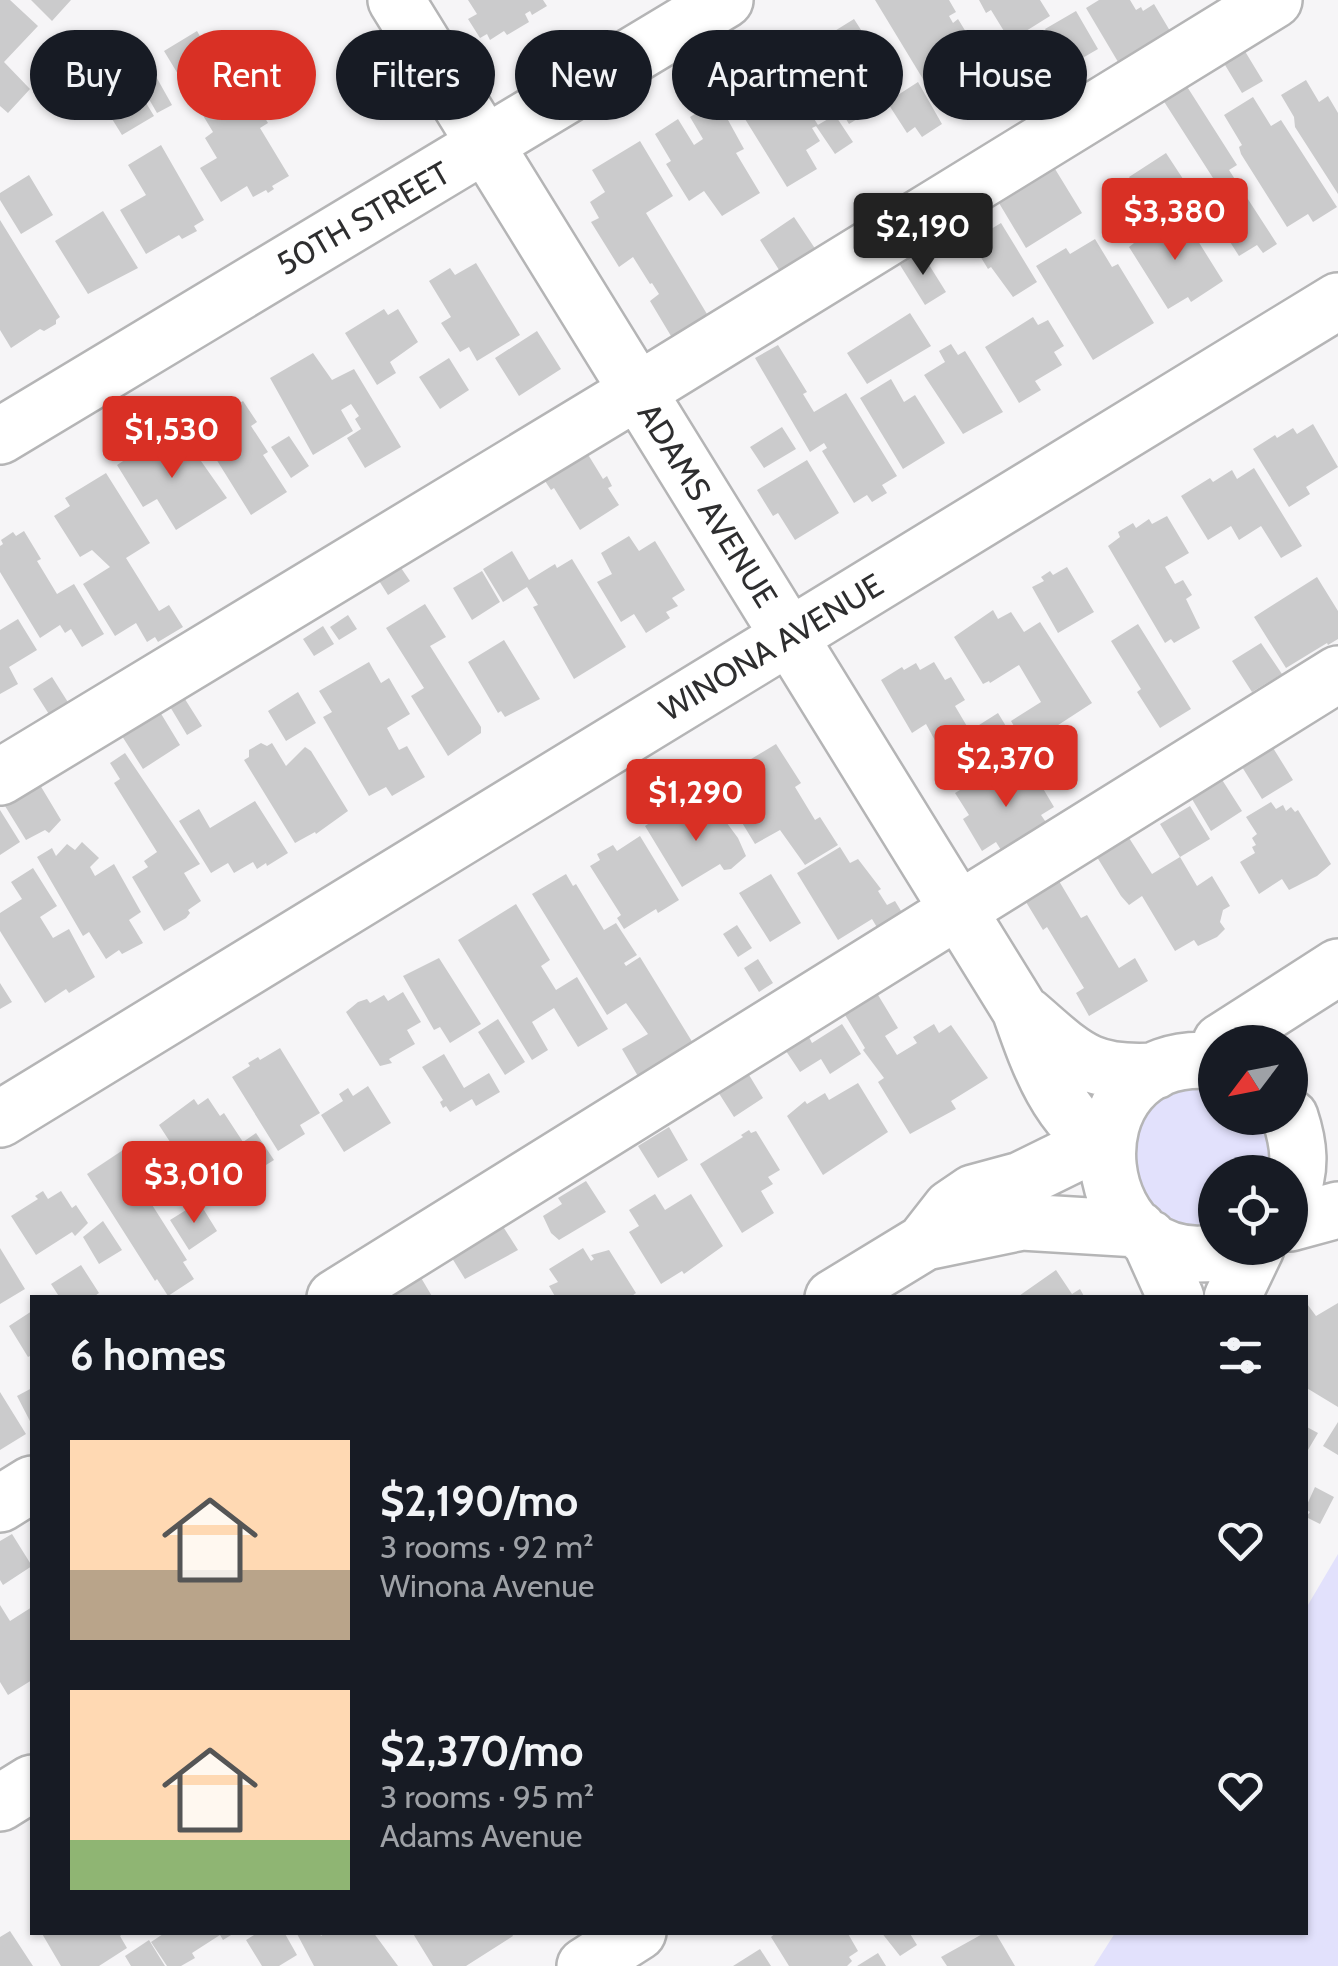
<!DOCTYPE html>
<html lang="en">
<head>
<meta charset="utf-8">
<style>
	body { margin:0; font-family:Cabin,sans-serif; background:#20242c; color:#f1f3f6; height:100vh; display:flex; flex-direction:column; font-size:38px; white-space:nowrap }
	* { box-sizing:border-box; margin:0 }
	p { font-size:32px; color:#9ea1a6 }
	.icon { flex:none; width:55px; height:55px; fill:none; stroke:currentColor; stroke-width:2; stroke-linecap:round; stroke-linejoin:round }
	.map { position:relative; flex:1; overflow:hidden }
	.drawer { position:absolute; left:30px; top:1295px; width:1278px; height:640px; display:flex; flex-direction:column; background:#171b24; border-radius:0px; box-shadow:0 2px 8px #0004 }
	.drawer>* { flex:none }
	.banner { position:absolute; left:30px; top:30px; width:1280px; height:90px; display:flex; gap:20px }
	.needle { width:65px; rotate:238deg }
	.fabs { position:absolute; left:1198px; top:1025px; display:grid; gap:20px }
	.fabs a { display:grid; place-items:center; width:110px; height:110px; border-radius:50%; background:#171b24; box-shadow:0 2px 8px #0004; font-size:50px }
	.price { position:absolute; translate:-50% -85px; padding:0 22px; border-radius:10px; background:#d93025; color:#fff; font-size:32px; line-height:65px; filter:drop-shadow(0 2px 5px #0008) }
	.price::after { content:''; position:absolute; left:50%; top:60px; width:30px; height:22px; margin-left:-15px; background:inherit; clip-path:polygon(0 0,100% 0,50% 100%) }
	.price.on { background:#222; color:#fff }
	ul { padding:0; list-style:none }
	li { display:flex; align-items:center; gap:30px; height:250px; padding:0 40px }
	li span { display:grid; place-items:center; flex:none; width:280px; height:200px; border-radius:0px; color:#555 }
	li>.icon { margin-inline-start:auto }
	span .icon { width:120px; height:120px; fill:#fffc; stroke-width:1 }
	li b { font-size:42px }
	h2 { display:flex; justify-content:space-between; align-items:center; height:120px; padding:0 40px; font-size:42px }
	.pill { padding:0 35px; border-radius:45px; background:#171b24; box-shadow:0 2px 8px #0004; font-size:35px; line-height:90px }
	.pill.on { background:#d93025; color:#fff }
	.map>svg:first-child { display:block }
</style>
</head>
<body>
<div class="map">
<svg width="1338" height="1966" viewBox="0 0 1338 1966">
	<rect width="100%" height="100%" fill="#f6f5f7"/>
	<path fill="#e2e1fc" d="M1215 1084V1118H1263L1268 1126 1274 1172H1215V1230H1188L1152 1212 1127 1155 1139 1116 1173 1088Z
		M1338 1554V1966H1094L1115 1933 1305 1932V1610Z"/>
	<path fill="#cbcbcc" d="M0 0H10L38 26 4 62 30 89 8 113 0 106Z
		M31 0H71L52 21Z
		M468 0H543L547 6 532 15 530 11 525 14 529 22 507 35 504 31 490 40 487 34 480 38 468 19 477 14Z
		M875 0H949L956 12 949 16 953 23 958 19 966 32 961 35 969 49 945 63 953 75 929 89Z
		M979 0H1040L1050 16 1010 41 991 10 986 13Z
		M1099 0H1130L1136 10 1141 7 1143 11 1154 4 1176 41 1124 72 1086 8Z
		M1076 11 1098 49 1067 67 1045 29Z
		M854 19 888 72 877 79 883 89 866 100 872 110 849 124 800 45 822 31 825 37Z
		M197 31 209 52 239 33 264 73 259 76 275 109 265 118 268 123 260 128 289 176 272 186 274 189 268 193 266 190 253 197 247 186 221 202 200 168 217 158 205 138 213 132 164 51Z
		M993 36 1014 69 984 87 963 55Z
		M1243 48 1263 81 1242 93 1222 60Z
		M782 68 818 125 812 128 820 141 806 150 817 169 787 187 745 119 750 116 732 86 752 73 758 82Z
		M154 73 172 105 157 113 139 82Z
		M958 74 972 96 948 112 934 89Z
		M131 78 154 116 122 135 99 98Z
		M1306 80 1319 102 1328 96 1338 113V194L1295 127 1294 117 1281 95Z
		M918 82 942 124 922 137 915 127 907 133 887 102Z
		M1186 85 1237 165 1229 170 1277 244 1263 253 1257 245 1239 256 1196 189 1213 178 1163 100Z
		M1253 97 1271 126 1281 120 1337 207 1313 222 1308 214 1287 227 1241 154 1239 147 1242 145 1224 115Z
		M717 100 744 149 736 153 760 193 722 216 704 191 689 201 666 164 671 161 655 134 678 119 694 145 703 139 690 117Z
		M835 115 853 142 835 154 816 126Z
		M640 141 673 196 646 213 710 319 674 341 650 301 659 294 652 283 650 284 633 257 619 267 591 222 599 218 590 202 605 192 592 170Z
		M161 145 204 220 194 226 197 231 182 239 179 235 146 254 120 210 146 195 128 165Z
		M1166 153 1187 185 1150 209 1129 177Z
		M1052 164 1082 213 1026 248 996 198Z
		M29 175 53 215 21 234 0 200V193Z
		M103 211 138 268 88 294 55 241Z
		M1171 214 1186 238 1193 233 1223 281 1191 302 1188 297 1168 309 1129 247Z
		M794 217 816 250 781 273 760 240Z
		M0 220 60 317 56 320V324L44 331 40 329 11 348 0 330Z
		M1001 223 1037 282 1013 297 991 267 988 269 971 241Z
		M1095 239 1112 267 1118 264 1154 323 1093 360 1036 266 1066 248 1070 254Z
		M921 252 946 292 925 305 900 265Z
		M476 263 520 335 477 361 469 347 460 352 441 323 451 317 429 281 450 268 455 275Z
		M384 309 388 315 398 309 418 342 390 362 396 373 377 385 345 333Z
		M910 313 931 346 867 384 847 353Z
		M1033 317 1038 325 1048 320 1064 346 1054 352 1062 365 1035 381 1041 390 1019 403 985 347Z
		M537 331 561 369 519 396 495 358Z
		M951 344 958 355 965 351 1003 412 963 434 924 375 945 362 939 351Z
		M778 345 807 392 803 394 814 412 846 393 897 476 882 485 887 493 872 502 867 495 854 503 822 451 827 448 824 443 810 452 755 358Z
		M313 353 332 380 354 369 401 447 365 468 347 438 361 429 355 419 359 416 351 404 341 410 353 431 313 455 270 378Z
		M449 358 469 390 440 409 419 377Z
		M891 379 904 402 915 395 945 443 903 469 860 398Z
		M243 401 257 422 251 426 268 452 263 455 287 492 251 515 193 422 218 406 223 414Z
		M1313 424 1338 467 1306 487 1310 494 1289 507 1253 449 1275 435 1277 438 1293 428 1297 434Z
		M782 427 796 449 764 468 750 447Z
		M182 434 227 498 176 530 157 499 143 507 117 465 154 441 159 449Z
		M289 436 309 466 291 478 271 447Z
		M584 448 603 479 607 476 612 486 608 488 619 505 580 530 554 488 551 490 545 481 549 478 545 472Z
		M807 460 839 513 795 540 778 513 773 516 757 490Z
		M1254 468 1302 546 1281 558 1261 526 1239 540 1231 526 1208 540 1181 496 1210 478 1213 482 1232 470 1237 479Z
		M106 473 150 543 126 558 159 611 169 605 183 627 158 642 155 637 147 642 136 623 115 636 83 584 110 567 92 550 80 557 54 516 70 506 65 498Z
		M1167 516 1189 553 1165 567 1175 584 1183 580 1192 595 1186 599 1200 628 1174 643 1171 639 1165 643 1108 546 1120 537 1118 532 1133 523 1136 528 1149 519 1152 524Z
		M24 531 41 559 37 561 57 594 74 584 104 634 82 647 71 629 65 633 60 625 40 638 0 572V546L3 544 1 540 13 532 16 536Z
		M629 536 639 551 655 541 685 590 672 598 678 606 666 612 670 618 646 633 634 614 621 622 597 582 612 574 601 553Z
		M512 551 529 580 555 564 557 568 572 559 626 647 574 679 533 607 538 605 527 587 503 602 483 569Z
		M397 562 410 581 388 595 376 576Z
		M1067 567 1094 612 1058 633 1032 587 1044 581 1041 577 1050 571 1053 575Z
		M482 571 500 602 472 620 453 588Z
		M1317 577 1338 611V639L1328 645 1327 643 1286 668 1254 617Z
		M425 604 446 637 430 646 481 727V733L448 756 411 696 424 688 386 628Z
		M993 610 998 619 1011 612 1024 632 1040 622 1092 703 1026 746 1011 721 1041 702 1019 665 990 683 989 681 983 684 954 637Z
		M348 615 357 629 339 640 330 627Z
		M18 619 37 650 9 667 18 684 0 694V630Z
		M1138 624 1191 709 1160 728 1137 692 1141 689 1111 641Z
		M323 626 334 644 314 656 303 639Z
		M504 640 540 699 505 717 501 711 498 713 468 662Z
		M1261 643 1282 674 1252 692 1232 661Z
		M369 662 381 683 389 678 410 714 387 728 399 750 407 746 425 777 392 796 386 787 369 796 323 717 332 712 319 691Z
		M934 662 945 680 951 677 965 700 955 706 968 728 938 746 926 724 912 733 881 680 902 667 904 670 916 663 920 670Z
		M52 677 71 707 52 719 33 689Z
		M298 692 316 723 286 741 268 711Z
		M183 696 202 726 187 735 169 705Z
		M160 712 180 745 143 769 122 736Z
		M998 713 1018 746 988 764 968 732Z
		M261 743 267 746 272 743 286 766 305 747 311 751 348 811 316 834 315 832 295 843 244 760 249 757V750Z
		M1270 743 1293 780 1262 799 1239 762Z
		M776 744 801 783 795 787 815 820 820 817 838 845 805 865 780 830 755 844 716 780Z
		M125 753 200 864 184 873 201 901 188 910 190 913 186 918 164 931 132 877 148 867 144 861 157 852 114 783 120 779 110 763Z
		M1009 761 1022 783 1035 775 1054 807 1041 815 1052 831 1006 858 996 842 982 851 963 819 969 815 955 793Z
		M1219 775 1242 811 1211 831 1189 794Z
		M40 785 61 820 49 833 45 830 26 840 5 806Z
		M255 801 288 853 267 866 266 863 257 869 253 862 234 873 228 863 211 873 179 821 199 809 210 828Z
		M1271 802 1276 809 1283 805 1286 811 1291 807 1295 812 1298 810 1331 864 1317 876 1289 890 1282 879 1259 894 1240 862 1255 853 1252 847 1256 845 1252 838 1257 834 1246 817Z
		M1190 806 1210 839 1180 857 1160 824Z
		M701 807 707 818 718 811 738 838 746 856 731 869 724 870 720 864 682 887 645 826 667 812 673 821Z
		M0 810 20 842 0 855Z
		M1124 830 1152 874 1180 857 1197 886 1212 876 1230 906 1223 910 1220 922 1225 929 1217 937 1198 946 1194 940 1175 951 1142 896 1129 905 1121 896 1092 849Z
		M640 836 679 900 658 913 656 909 624 929 617 918 621 915 590 866 600 860 597 854 613 845 617 851Z
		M82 842 99 858 90 867 95 876 114 864 141 912 129 920 143 943 122 954 119 950 106 959 89 932 83 936 37 857 52 848 56 856 67 844 75 850Z
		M840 847 850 863 858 859 881 889 878 891 887 905 895 901 906 919 881 934 872 919 838 940 797 873Z
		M33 868 57 906 40 917 53 938 69 929 95 977 69 993 66 989 45 1003 0 931V913L22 899 11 882Z
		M566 874 573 886 576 884 604 930 616 923 637 955 624 963 626 966 640 957 696 1048 642 1083 622 1049 648 1034 626 1003 607 1015 532 894Z
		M771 874 801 923 770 942 739 893Z
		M1059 881 1081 918 1087 915 1119 968 1135 958 1148 981 1089 1016 1076 993 1084 988 1047 927 1043 930 1026 902Z
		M516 904 550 960 541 966 556 990 577 977 608 1029 578 1047 554 1008 532 1022 548 1050 532 1060 458 940Z
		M737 925 752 948 738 957 723 934Z
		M439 958 481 1024 450 1043 440 1027 434 1030 403 976Z
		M758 959 773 983 759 992 744 968Z
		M0 983 12 1002 0 1009Z
		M872 985 898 1028 885 1036 897 1055 917 1043 913 1037 934 1024 939 1033 951 1025 988 1078 951 1101 956 1109 910 1134 878 1082 884 1078 863 1050 865 1048 839 1005Z
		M403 992 421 1022 407 1030 415 1044 389 1059 392 1063 380 1066 346 1012 358 1002 367 999 370 1003 384 995 388 1001Z
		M498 1019 525 1062 505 1075 478 1032Z
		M842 1024 861 1054 830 1074 821 1059 800 1072 786 1051 809 1037 812 1043Z
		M280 1048 320 1113 300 1125 305 1134 278 1151 232 1077 250 1066 248 1063 258 1057 260 1060Z
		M444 1054 464 1088 489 1073 500 1092 476 1106 472 1099 450 1112 446 1106 443 1108 440 1102 443 1100 422 1067Z
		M743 1065 763 1098 734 1117 713 1084Z
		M858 1083 888 1132 823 1175 787 1116 805 1101 807 1104 825 1093 829 1100Z
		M368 1086 391 1123 344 1152 321 1115 343 1101 339 1094 348 1088 353 1096Z
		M208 1098 220 1116 224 1113 243 1142 256 1133 274 1160 253 1173 236 1147 229 1152 239 1166 202 1191 159 1125 194 1099 198 1105Z
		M669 1127 688 1160 658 1178 638 1146Z
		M749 1130 751 1133 756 1131 780 1170 768 1177 773 1184 761 1191 774 1213 742 1233 700 1164 743 1137 741 1135Z
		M137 1145 140 1150 146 1146 168 1181 149 1193 152 1198 149 1200 187 1260 183 1262 194 1279 168 1296 157 1279 155 1281 87 1174 129 1146 130 1148Z
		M586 1181 606 1212 559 1240 551 1233 543 1216 562 1204 558 1198Z
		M43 1191 48 1199 61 1191 72 1208 76 1205 88 1223 75 1236 72 1232 36 1255 11 1216 38 1199 35 1196Z
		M655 1194 665 1210 691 1194 723 1246 684 1274 682 1271 661 1284 629 1232 639 1226 629 1210Z
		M199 1202 217 1231 189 1250 170 1220Z
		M497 1217 518 1250 465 1279 447 1250Z
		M103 1221 122 1250 99 1264 83 1237Z
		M0 1248 25 1289 0 1304Z
		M583 1248 591 1261 594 1259 591 1255 609 1250 636 1293 629 1298H556L549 1286 558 1282 549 1269Z
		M81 1265 99 1293 92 1298H60L51 1284Z
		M1056 1270 1072 1294 1080 1289 1085 1298H1016Z
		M420 1276 433 1298H391L389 1295Z
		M1305 1301 1316 1316 1338 1303V1407L1305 1387Z
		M32 1311V1355L28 1357 9 1326Z
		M32 1388V1425L17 1396Z
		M0 1392 26 1434 0 1450Z
		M1338 1422V1455L1323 1446Z
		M1305 1426 1318 1433 1305 1455Z
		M1315 1487 1334 1497 1320 1524 1306 1517 1310 1512 1305 1509Z
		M12 1534 32 1566 3 1585 0 1580V1541Z
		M0 1605 10 1621 32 1607V1680L8 1695 0 1682Z
		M10 1931 33 1966H0V1937Z
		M41 1932H125L120 1936 127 1948 99 1966H61Z
		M166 1932H236L223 1940 220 1935 192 1953 195 1958 181 1966H167L151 1942Z
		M259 1932H284L297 1955 279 1966H262L246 1940Z
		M296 1932H319L321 1936 326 1932H373L398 1966H314Z
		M412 1932H511L513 1936 466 1966H433Z
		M777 1932H847L858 1951 849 1957 852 1961 847 1966H789L771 1937Z
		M881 1932H909L917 1945 900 1956Z
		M986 1932H995L1015 1966H947L941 1957Z
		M149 1940 165 1966H131L125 1956Z
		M760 1949 771 1966H733Z
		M878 1953 886 1966H857Z"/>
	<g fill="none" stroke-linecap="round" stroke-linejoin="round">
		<g stroke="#b5b5b6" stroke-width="60">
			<path id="minor" d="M396 0 1020 1010C1038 1061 1057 1118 1106 1147
				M0 436 725 0
				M0 777 638 391 1274 0
				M1026 1015C1075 1057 1087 1075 1155 1071
				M1221 1042 1338 967
				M1215 1061C1055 1045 1084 1296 1234 1248
				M1290 1117C1299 1144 1302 1169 1290 1196
				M0 1119 1338 301
				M1290 1223 1338 1210
				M1149 1238 1176 1298
				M926 1240 951 1208 973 1193 1021 1180 1076 1153 1105 1151
				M335 1298 1338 674
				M833 1298 925 1242 1022 1222 1138 1229
				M1232 1298 1256 1248
				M0 1504 32 1484
				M0 1803 32 1783
				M585 1966 638 1932"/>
		</g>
		<use href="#minor" stroke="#fff" stroke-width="55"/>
	</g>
	<g text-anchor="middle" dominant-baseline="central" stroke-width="8" stroke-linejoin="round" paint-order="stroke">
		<g font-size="32" fill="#2e2e2f" stroke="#fff">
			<text transform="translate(363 218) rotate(-30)">50TH STREET</text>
			<text transform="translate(708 505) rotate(58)">ADAMS AVENUE</text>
			<text transform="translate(771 647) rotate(-31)">WINONA AVENUE</text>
		</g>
	</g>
</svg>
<div class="fabs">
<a><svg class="needle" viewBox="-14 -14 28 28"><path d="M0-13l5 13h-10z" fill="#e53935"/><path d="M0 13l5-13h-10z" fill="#9ea1a6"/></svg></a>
<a><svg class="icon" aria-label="locate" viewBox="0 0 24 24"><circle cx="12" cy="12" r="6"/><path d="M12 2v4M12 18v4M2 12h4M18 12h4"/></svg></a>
</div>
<b class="price" style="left:1175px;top:263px">$3,380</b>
<b class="price on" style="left:923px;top:278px">$2,190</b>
<b class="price" style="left:172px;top:481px">$1,530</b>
<b class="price" style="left:1006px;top:810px">$2,370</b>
<b class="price" style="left:696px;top:844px">$1,290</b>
<b class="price" style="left:194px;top:1226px">$3,010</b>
<div class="banner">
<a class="pill">Buy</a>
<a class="pill on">Rent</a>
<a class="pill">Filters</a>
<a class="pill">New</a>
<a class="pill">Apartment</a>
<a class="pill">House</a>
</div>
<section class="drawer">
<h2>6 homes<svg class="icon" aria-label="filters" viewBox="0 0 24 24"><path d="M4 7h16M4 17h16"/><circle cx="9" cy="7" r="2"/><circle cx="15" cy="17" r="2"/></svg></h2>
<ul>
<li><span style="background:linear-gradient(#ffd9b3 65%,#b9a48a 0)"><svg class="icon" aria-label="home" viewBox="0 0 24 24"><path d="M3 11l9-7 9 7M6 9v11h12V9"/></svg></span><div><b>$2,190/mo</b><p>3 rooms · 92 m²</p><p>Winona Avenue</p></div><svg class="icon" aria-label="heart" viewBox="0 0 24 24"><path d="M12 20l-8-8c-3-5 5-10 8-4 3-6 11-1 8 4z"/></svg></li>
<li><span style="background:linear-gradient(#ffd9b3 75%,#8fb573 0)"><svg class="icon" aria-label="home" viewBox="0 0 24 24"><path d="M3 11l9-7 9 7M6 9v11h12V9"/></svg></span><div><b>$2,370/mo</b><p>3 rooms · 95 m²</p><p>Adams Avenue</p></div><svg class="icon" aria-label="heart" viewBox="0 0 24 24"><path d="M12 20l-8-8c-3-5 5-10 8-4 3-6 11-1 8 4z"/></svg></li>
</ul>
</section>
</div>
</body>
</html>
